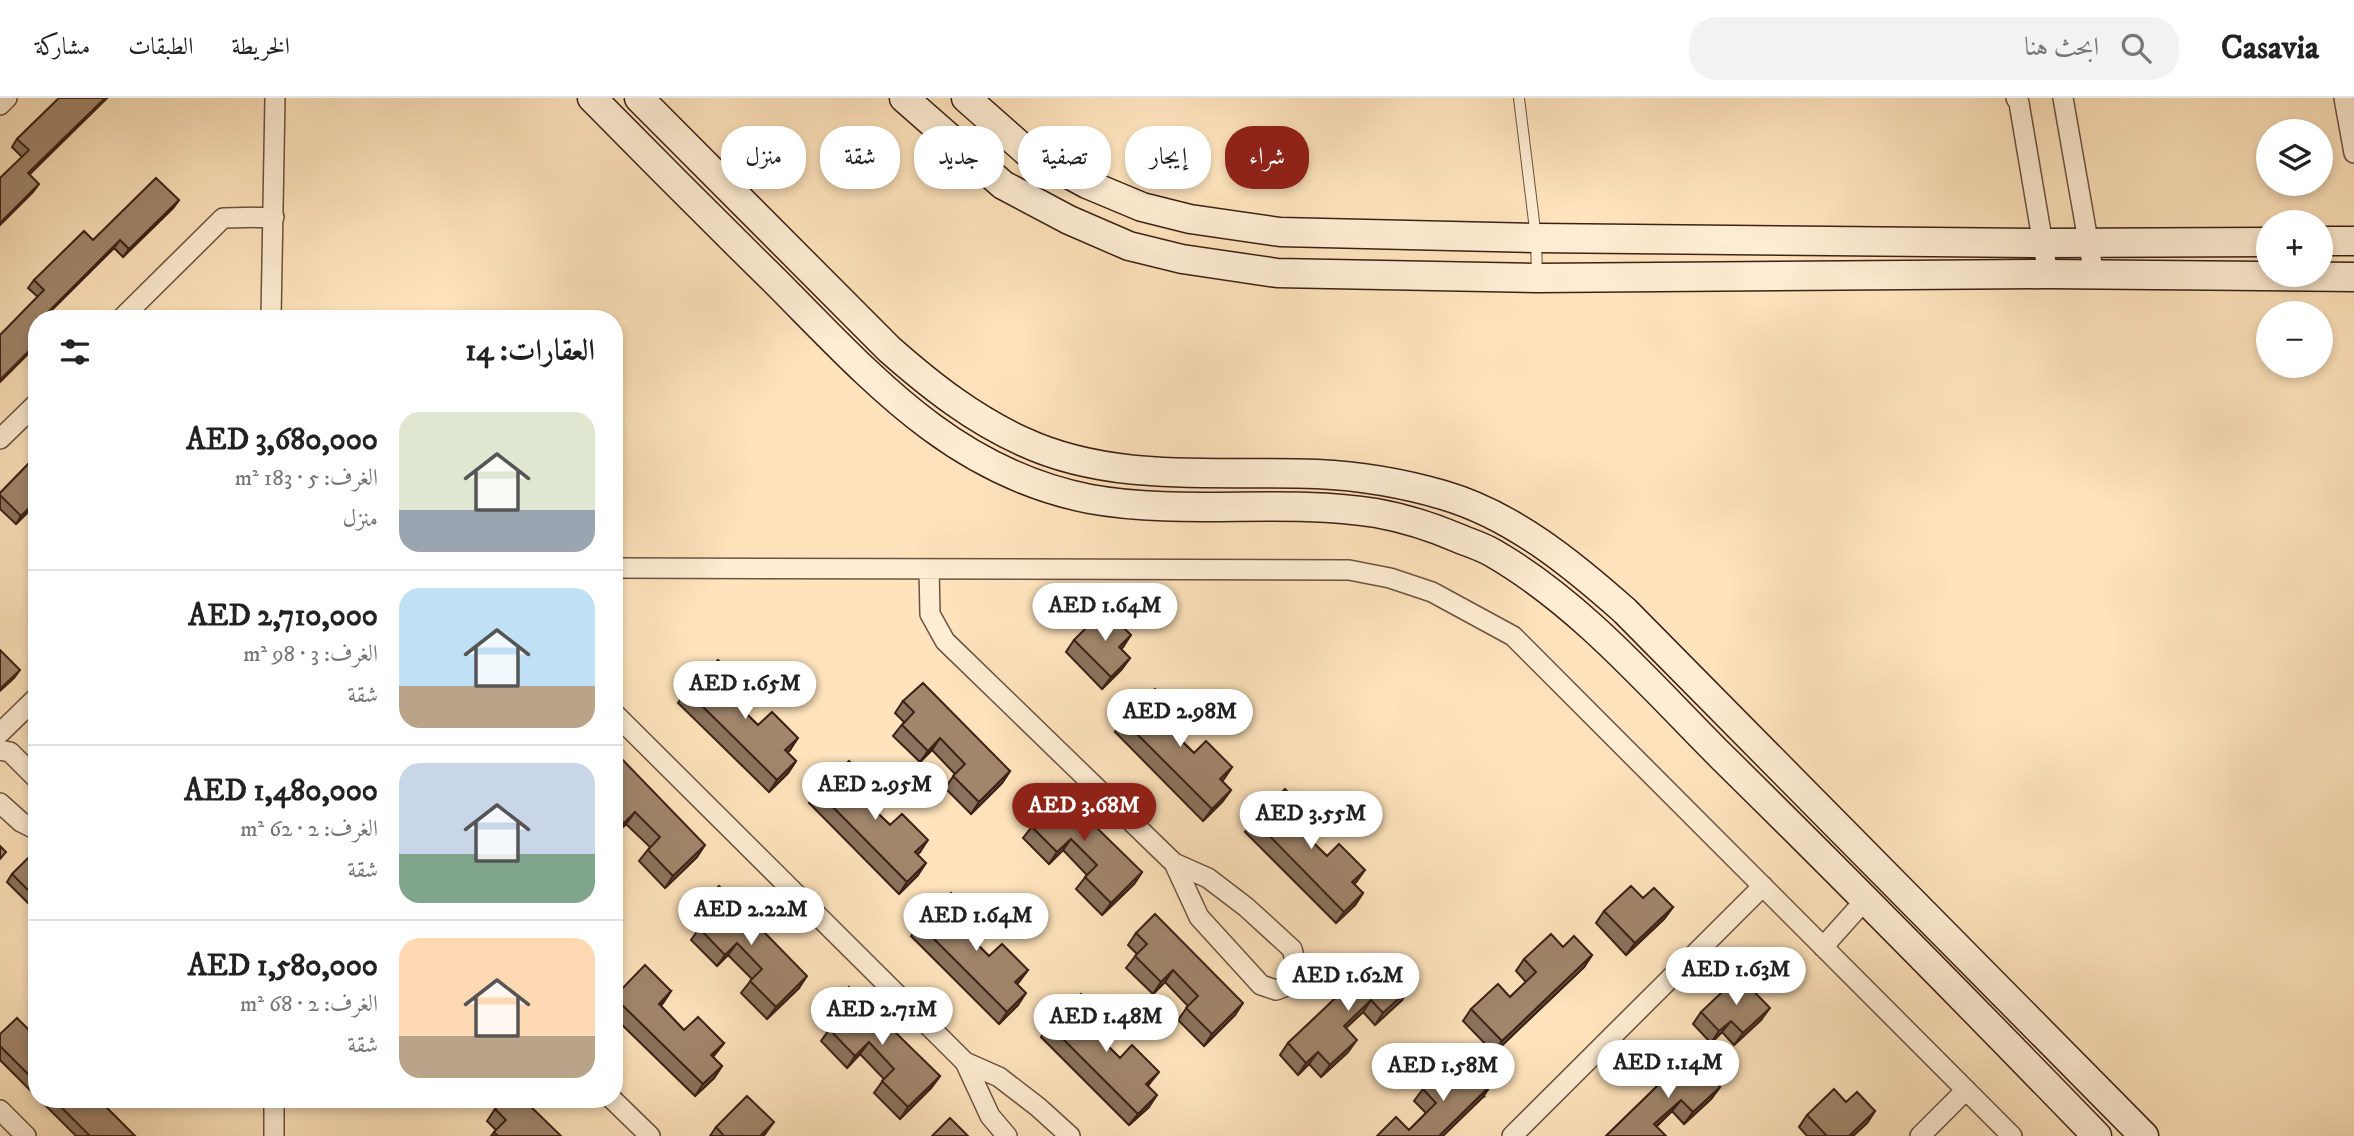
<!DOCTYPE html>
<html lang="ar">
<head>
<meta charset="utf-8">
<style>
	body { margin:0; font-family:"IM FELL DW Pica",Amiri,serif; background:#f2f2f2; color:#222; direction:rtl; height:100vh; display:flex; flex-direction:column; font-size:26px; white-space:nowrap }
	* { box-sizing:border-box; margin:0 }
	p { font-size:23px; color:#767676 }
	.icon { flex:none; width:38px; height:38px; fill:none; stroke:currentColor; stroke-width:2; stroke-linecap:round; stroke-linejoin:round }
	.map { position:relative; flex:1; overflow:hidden; direction:ltr }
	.drawer { position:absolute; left:28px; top:212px; width:595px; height:798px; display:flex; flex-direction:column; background:#fff; border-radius:28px; box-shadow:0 4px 10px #0003; direction:rtl }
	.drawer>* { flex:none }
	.guide { position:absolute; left:644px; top:28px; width:665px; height:63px; direction:rtl; display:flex; gap:14px }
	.fabs { position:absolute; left:2256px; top:21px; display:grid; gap:14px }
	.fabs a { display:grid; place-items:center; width:77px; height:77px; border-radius:50%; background:#fff; box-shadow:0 4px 10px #0003; font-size:35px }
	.price { position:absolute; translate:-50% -60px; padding:0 16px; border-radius:24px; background:#fff; color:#222; font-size:23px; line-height:46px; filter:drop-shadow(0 2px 4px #0008) }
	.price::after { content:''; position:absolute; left:50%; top:42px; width:21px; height:16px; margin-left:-10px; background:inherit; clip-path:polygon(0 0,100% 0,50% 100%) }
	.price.on { background:#8f2418; color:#fff }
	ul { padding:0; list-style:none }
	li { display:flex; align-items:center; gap:21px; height:175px; padding:0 28px }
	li+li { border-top:2px solid #e0e0e0 }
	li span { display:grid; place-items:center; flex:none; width:196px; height:140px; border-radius:21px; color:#555 }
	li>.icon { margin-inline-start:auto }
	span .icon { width:84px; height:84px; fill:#fffc; stroke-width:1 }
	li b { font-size:30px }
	h2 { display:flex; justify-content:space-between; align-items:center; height:84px; padding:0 28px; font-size:30px }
	.pill { padding:0 24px; border-radius:28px; background:#fff; box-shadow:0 4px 10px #0003; font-size:24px; line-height:63px }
	.pill.on { background:#8f2418; color:#fff }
	header { display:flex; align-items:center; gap:42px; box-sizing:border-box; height:98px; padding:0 35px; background:#fff; border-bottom:2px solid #e0e0e0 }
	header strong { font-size:33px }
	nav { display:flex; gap:38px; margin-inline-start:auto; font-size:24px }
	.search { width:490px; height:63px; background:#f2f2f2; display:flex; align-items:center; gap:18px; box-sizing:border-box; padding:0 24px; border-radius:28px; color:#767676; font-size:26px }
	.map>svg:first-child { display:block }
</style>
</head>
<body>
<header>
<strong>Casavia</strong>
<div class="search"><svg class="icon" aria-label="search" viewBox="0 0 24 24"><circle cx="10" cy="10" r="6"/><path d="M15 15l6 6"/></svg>ابحث هنا</div>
<nav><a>الخريطة</a><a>الطبقات</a><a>مشاركة</a></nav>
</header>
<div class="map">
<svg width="2354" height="1038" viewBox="0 0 2354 1038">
	<rect width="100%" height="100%" fill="#fee3bc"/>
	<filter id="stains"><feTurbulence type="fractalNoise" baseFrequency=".00286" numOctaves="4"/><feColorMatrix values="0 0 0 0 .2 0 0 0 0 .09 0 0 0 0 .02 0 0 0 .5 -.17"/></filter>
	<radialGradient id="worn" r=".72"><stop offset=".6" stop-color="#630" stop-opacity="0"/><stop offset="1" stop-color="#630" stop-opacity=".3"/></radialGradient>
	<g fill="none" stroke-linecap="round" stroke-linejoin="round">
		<g stroke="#6c5240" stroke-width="12">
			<path id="service" d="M1519 0 1536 140 1537 179"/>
		</g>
		<g stroke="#6c5240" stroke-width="22">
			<path id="minor" d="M2016 0 2019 5 2048 176
				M2063 0 2094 177
				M2344 0 2354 55
				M0 7 7 0
				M122 220 223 120 274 119
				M271 220 275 0
				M0 341 37 305
				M614 470 1349 472 1390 480 1432 494 1513 538 2012 1038
				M929 471 930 516 945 543 1174 765 1208 780 1246 809 1292 851 1297 870 1292 886 1276 892 1261 887 1199 819 1174 765
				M614 615 965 964 990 1018 1007 1038
				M0 635 37 599
				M0 652 10 654 37 681
				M0 705 21 724 37 732
				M1823 849 1866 801
				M965 964 999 979 1038 1009 1070 1038
				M274 1001V1038
				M612 1001 650 1038
				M0 1012 26 1038
				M1512 1038 1763 788
				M1920 1038 1966 992"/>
		</g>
		<g stroke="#3c2116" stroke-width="31">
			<path id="secondary" d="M592 0C652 61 713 122 774 182 869 277 951 374 1090 401 1184 418 1282 400 1376 415 1404 420 1432 429 1458 440 1470 445 1483 449 1493 455 1581 506 1650 587 1721 658 1848 783 1973 910 2097 1038
				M639 0 889 251C931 288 973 321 1024 344 1115 386 1220 372 1317 376 1360 378 1402 385 1443 397 1512 417 1571 465 1625 513L2144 1038
				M904 0 1003 87 1069 122 1129 148 1182 161 1277 175 1537 180 2048 176 2354 179
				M966 0 1026 53 1087 86 1142 109 1190 121 1280 134 1536 140 2043 145 2268 144
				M2320 143H2354"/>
		</g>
		<use href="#service" stroke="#feedd3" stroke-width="10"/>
		<use href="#minor" stroke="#feedd3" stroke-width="19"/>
		<use href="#secondary" stroke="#feedd3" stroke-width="28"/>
	</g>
	<path fill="#8a735d" stroke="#3c2116" stroke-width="2" d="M59 0H107L29 77 33 94 22 59 12 49 17 41Z
		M179 102 173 110 123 159 114 150 45 219 38 199 28 190 34 182 93 142Z
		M37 357V405L16 426 0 411V395Z
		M1074 542 1123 549 1121 551 1130 560 1121 572 1102 591 1066 554Z
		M687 593 736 601 733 603 758 627 790 652 787 654 796 663 788 675 769 694 678 605Z
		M903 603 1010 673 1002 685 971 716 945 690 955 676 932 652 920 664 893 638 904 624 895 615Z
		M1123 622 1172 629 1170 631 1194 655 1232 669 1222 683 1231 692 1222 704 1203 723 1115 634Z
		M614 661 697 759 665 790 639 763 650 749 626 726 615 737 614 736Z
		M875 689 864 703 920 754 917 756 918 777 899 796 809 705 818 694Z
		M1033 705 1142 774 1134 786 1102 817 1076 791 1087 777 1063 752 1049 766 1023 740 1034 726 1025 716Z
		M1311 717 1300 732 1327 758 1357 783 1354 786 1363 795 1355 807 1336 825 1245 734 1254 722Z
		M37 756V814L7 784 12 776Z
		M1643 800 1673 809 1664 821 1626 857 1596 825 1604 813Z
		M701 807 799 890 767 921 741 895 752 881 728 857 717 868 691 842 701 828 692 819Z
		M977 821 966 835 989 858 1028 872 1017 886 1018 907 999 926 911 838 919 826Z
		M1136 835 1235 917 1204 948 1178 922 1188 908 1165 884 1153 896 1126 870 1137 856 1128 847Z
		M1563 849 1592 857 1584 869 1494 955 1463 923 1471 911 1510 899 1526 884 1516 873 1524 861Z
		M1380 858 1402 902 1375 927 1363 914 1346 930 1348 954 1321 979 1309 966 1298 977 1280 957 1288 945Z
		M671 893 661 908 684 932 724 945 713 959 722 968 714 980 695 998 614 919V898Z
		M831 908 940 978 931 990 900 1021 874 995 884 981 860 956 847 970 821 943 831 929 822 920Z
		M1701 914 1761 922 1734 947 1722 934 1711 945 1693 926Z
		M1107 922 1096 936 1120 960 1150 985 1148 988 1149 1009 1129 1027 1041 939 1049 927Z
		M0 936 37 940V999L0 962Z
		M1689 957 1720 989 1711 1001 1684 1026 1672 1013 1657 1028 1606 1038Z
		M1423 991 1483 999 1409 1032 1426 1015 1414 1003Z
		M39 1001H98L135 1038H76Z
		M1846 1004 1875 1013 1867 1025 1853 1038H1807L1799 1029 1807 1017Z
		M495 1011 561 1038H491L496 1032 487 1023Z
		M716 1029 765 1036 763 1038H710Z"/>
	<path fill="#715e4c" stroke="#3c2116" stroke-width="2" d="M105 0H107L22 83 28 75Z
		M39 86 33 94 0 127V125Z
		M179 102 173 110 123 159 129 151Z
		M120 142 114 150 43 220 44 218Z
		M37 245V247L0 284V282Z
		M37 402V405L16 426 21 418Z
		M1131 537 1123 549 1110 561 1119 549Z
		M1130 560 1121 572 1102 591 1111 579Z
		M20 572 14 580 0 593V591Z
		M744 589 736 601 723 613 731 601Z
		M1181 617 1172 629 1160 642 1168 630Z
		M798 640 790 652 777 664 785 652Z
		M940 640 932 652 920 664 928 653Z
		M796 663 788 675 769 694 777 682Z
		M1232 669 1224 681 1211 693 1220 681Z
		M1010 673 1002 685 971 716 979 704Z
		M875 689 867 700 854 713 863 701Z
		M1231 692 1222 704 1203 723 1212 711Z
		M635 714 626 726 615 737 624 725Z
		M1311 717 1303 729 1290 742 1298 730Z
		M1071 741 1063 752 1049 766 1057 754Z
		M928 742 920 754 907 766 915 754Z
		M705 747 697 759 665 790 673 778Z
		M926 765 918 777 899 796 907 784Z
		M1365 772 1357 783 1344 796 1352 784Z
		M1142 774 1134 786 1102 817 1111 805Z
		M1363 795 1355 807 1336 825 1344 814Z
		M1673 809 1664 821 1626 857 1635 845Z
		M977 821 968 833 956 845 964 833Z
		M737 845 728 857 717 868 725 857Z
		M1592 857 1584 869 1494 955 1502 943Z
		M1028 872 1019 884 1007 896 1015 884Z
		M1173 872 1165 884 1153 896 1161 884Z
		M807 878 799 890 767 921 776 909Z
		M1410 890 1402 902 1375 927 1383 915Z
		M671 893 663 905 650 918 659 906Z
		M1026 895 1018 907 999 926 1007 914Z
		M1371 902 1363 914 1335 940 1344 928Z
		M1243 905 1235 917 1204 948 1212 936Z
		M1770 910 1761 922 1734 947 1743 935Z
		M1107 922 1098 934 1086 946 1094 934Z
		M1731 923 1722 934 1711 945 1719 933Z
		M1357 942 1348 954 1321 979 1330 967Z
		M869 944 860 956 847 970 855 958Z
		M724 945 715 956 703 969 711 957Z
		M1318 954 1309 966 1298 977 1306 965Z
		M722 968 714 980 695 998 703 986Z
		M1159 974 1150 985 1138 998 1146 986Z
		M940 978 931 990 900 1021 908 1009Z
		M1491 987 1483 999 1443 1038H1439Z
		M1720 989 1711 1001 1684 1026 1693 1014Z
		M1157 997 1149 1009 1129 1027 1138 1016Z
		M1681 1002 1672 1013 1646 1038 1654 1026Z
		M1875 1013 1867 1025 1853 1038H1849Z
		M774 1024 765 1036 763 1038H760Z"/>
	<path fill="#a1866c" stroke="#3c2116" stroke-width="2" d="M59 0H105L28 75 39 86 0 125V80L29 52 17 41Z
		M156 80 179 102 129 151 120 142 44 218 47 220H37V245L0 282V237L44 192 34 182 84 133 93 142Z
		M37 357V402L21 418 0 397V395Z
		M1105 511 1131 537 1119 549 1130 560 1111 579 1074 542Z
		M0 552 20 572 0 591Z
		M718 562 744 589 731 601 758 627 772 614 798 640 785 652 796 663 777 682 687 593Z
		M923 585 1010 673 979 704 953 678 965 666 940 640 928 653 902 627 914 614 903 603Z
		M1155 591 1181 617 1168 630 1194 655 1206 643 1232 669 1220 681 1231 692 1212 711 1123 622Z
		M618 657 705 747 673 778 648 752 660 739 635 714 624 725 614 716V661Z
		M849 663 875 689 863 701 890 727 902 716 928 742 915 754 926 765 907 784 818 694Z
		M1052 686 1142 774 1111 805 1085 779 1097 767 1071 741 1057 754 1031 728 1044 716 1033 705Z
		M1285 691 1311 717 1298 730 1327 758 1339 746 1365 772 1352 784 1363 795 1344 814 1254 722Z
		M0 748 6 754 0 761Z
		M34 754 37 756V801L12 776Z
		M719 788 807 878 776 909 750 883 762 871 737 845 725 857 699 830 712 818 701 807Z
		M1631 788 1643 800 1654 790 1673 809 1635 845 1604 813Z
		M951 795 977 821 964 833 989 858 1002 846 1028 872 1015 884 1026 895 1007 914 919 826Z
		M1155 816 1243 905 1212 936 1186 910 1198 898 1173 872 1161 884 1135 858 1147 846 1136 835Z
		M1551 836 1563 849 1574 838 1592 857 1502 943 1471 911 1498 886 1510 899 1536 874 1524 861Z
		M1380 858 1410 890 1383 915 1371 902 1344 928 1357 942 1330 967 1318 954 1306 965 1288 945Z
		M645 867 671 893 659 906 684 932 698 919 724 945 711 957 722 968 703 986 614 899Z
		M1739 878 1770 910 1743 935 1731 923 1719 933 1701 914Z
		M849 889 940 978 908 1009 882 983 894 971 869 944 855 958 829 931 841 919 831 908Z
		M1081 896 1107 922 1094 934 1120 960 1132 947 1159 974 1146 986 1157 997 1138 1016 1049 927Z
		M17 920 37 940V985L0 948V936Z
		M1689 957 1720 989 1693 1014 1681 1002 1654 1026 1666 1038H1606Z
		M1449 966 1462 979 1473 968 1491 987 1439 1038H1377L1396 1019 1409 1032 1436 1005 1423 991Z
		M1834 991 1846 1004 1857 994 1875 1013 1849 1038H1827L1807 1017Z
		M747 998 774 1024 761 1037 762 1038H724L716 1029Z
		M53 1001H98L135 1038H90Z
		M505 1001H523L561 1038H498L494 1034 506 1022 495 1011Z
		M950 1020 968 1038H932Z"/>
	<rect width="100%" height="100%" filter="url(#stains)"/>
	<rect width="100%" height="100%" fill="url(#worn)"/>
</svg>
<div class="fabs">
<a><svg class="icon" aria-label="layers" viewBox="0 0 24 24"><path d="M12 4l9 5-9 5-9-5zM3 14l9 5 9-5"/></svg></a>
<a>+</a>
<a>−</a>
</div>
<b class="price" style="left:1105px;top:545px">AED 1.64M</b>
<b class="price" style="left:745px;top:623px">AED 1.65M</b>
<b class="price" style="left:1180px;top:651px">AED 2.98M</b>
<b class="price" style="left:875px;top:724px">AED 2.95M</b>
<b class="price on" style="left:1084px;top:745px">AED 3.68M</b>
<b class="price" style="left:1311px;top:753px">AED 3.55M</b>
<b class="price" style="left:751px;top:849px">AED 2.22M</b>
<b class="price" style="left:976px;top:855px">AED 1.64M</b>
<b class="price" style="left:1736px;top:909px">AED 1.63M</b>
<b class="price" style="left:1348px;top:915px">AED 1.62M</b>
<b class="price" style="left:882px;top:949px">AED 2.71M</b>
<b class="price" style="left:1106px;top:956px">AED 1.48M</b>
<b class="price" style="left:1668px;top:1002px">AED 1.14M</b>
<b class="price" style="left:1443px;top:1005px">AED 1.58M</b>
<div class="guide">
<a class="pill on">شراء</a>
<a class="pill">إيجار</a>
<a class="pill">تصفية</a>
<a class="pill">جديد</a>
<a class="pill">شقة</a>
<a class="pill">منزل</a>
</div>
<section class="drawer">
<h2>العقارات: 14<svg class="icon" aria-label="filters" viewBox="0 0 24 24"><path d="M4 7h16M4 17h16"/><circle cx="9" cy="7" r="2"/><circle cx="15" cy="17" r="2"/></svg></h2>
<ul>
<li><span style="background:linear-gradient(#dfe7d0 70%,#9aa5b1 0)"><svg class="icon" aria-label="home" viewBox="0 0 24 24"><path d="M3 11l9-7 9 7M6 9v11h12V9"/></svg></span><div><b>AED 3,680,000</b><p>الغرف: 5 · 183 m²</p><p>منزل</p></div></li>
<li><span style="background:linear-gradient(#bfe0f5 70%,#b9a48a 0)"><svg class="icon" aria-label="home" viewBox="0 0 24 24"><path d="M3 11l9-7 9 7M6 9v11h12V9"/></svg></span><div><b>AED 2,710,000</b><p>الغرف: 3 · 98 m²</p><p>شقة</p></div></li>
<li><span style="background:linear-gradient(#c9d6e8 65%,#7fa58c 0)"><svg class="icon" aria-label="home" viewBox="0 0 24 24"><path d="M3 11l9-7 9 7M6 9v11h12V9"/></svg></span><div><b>AED 1,480,000</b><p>الغرف: 2 · 62 m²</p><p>شقة</p></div></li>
<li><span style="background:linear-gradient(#ffd9b3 70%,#b9a48a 0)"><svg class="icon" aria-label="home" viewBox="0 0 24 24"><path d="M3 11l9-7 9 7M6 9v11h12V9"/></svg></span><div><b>AED 1,580,000</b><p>الغرف: 2 · 68 m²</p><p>شقة</p></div></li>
</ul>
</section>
</div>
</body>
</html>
